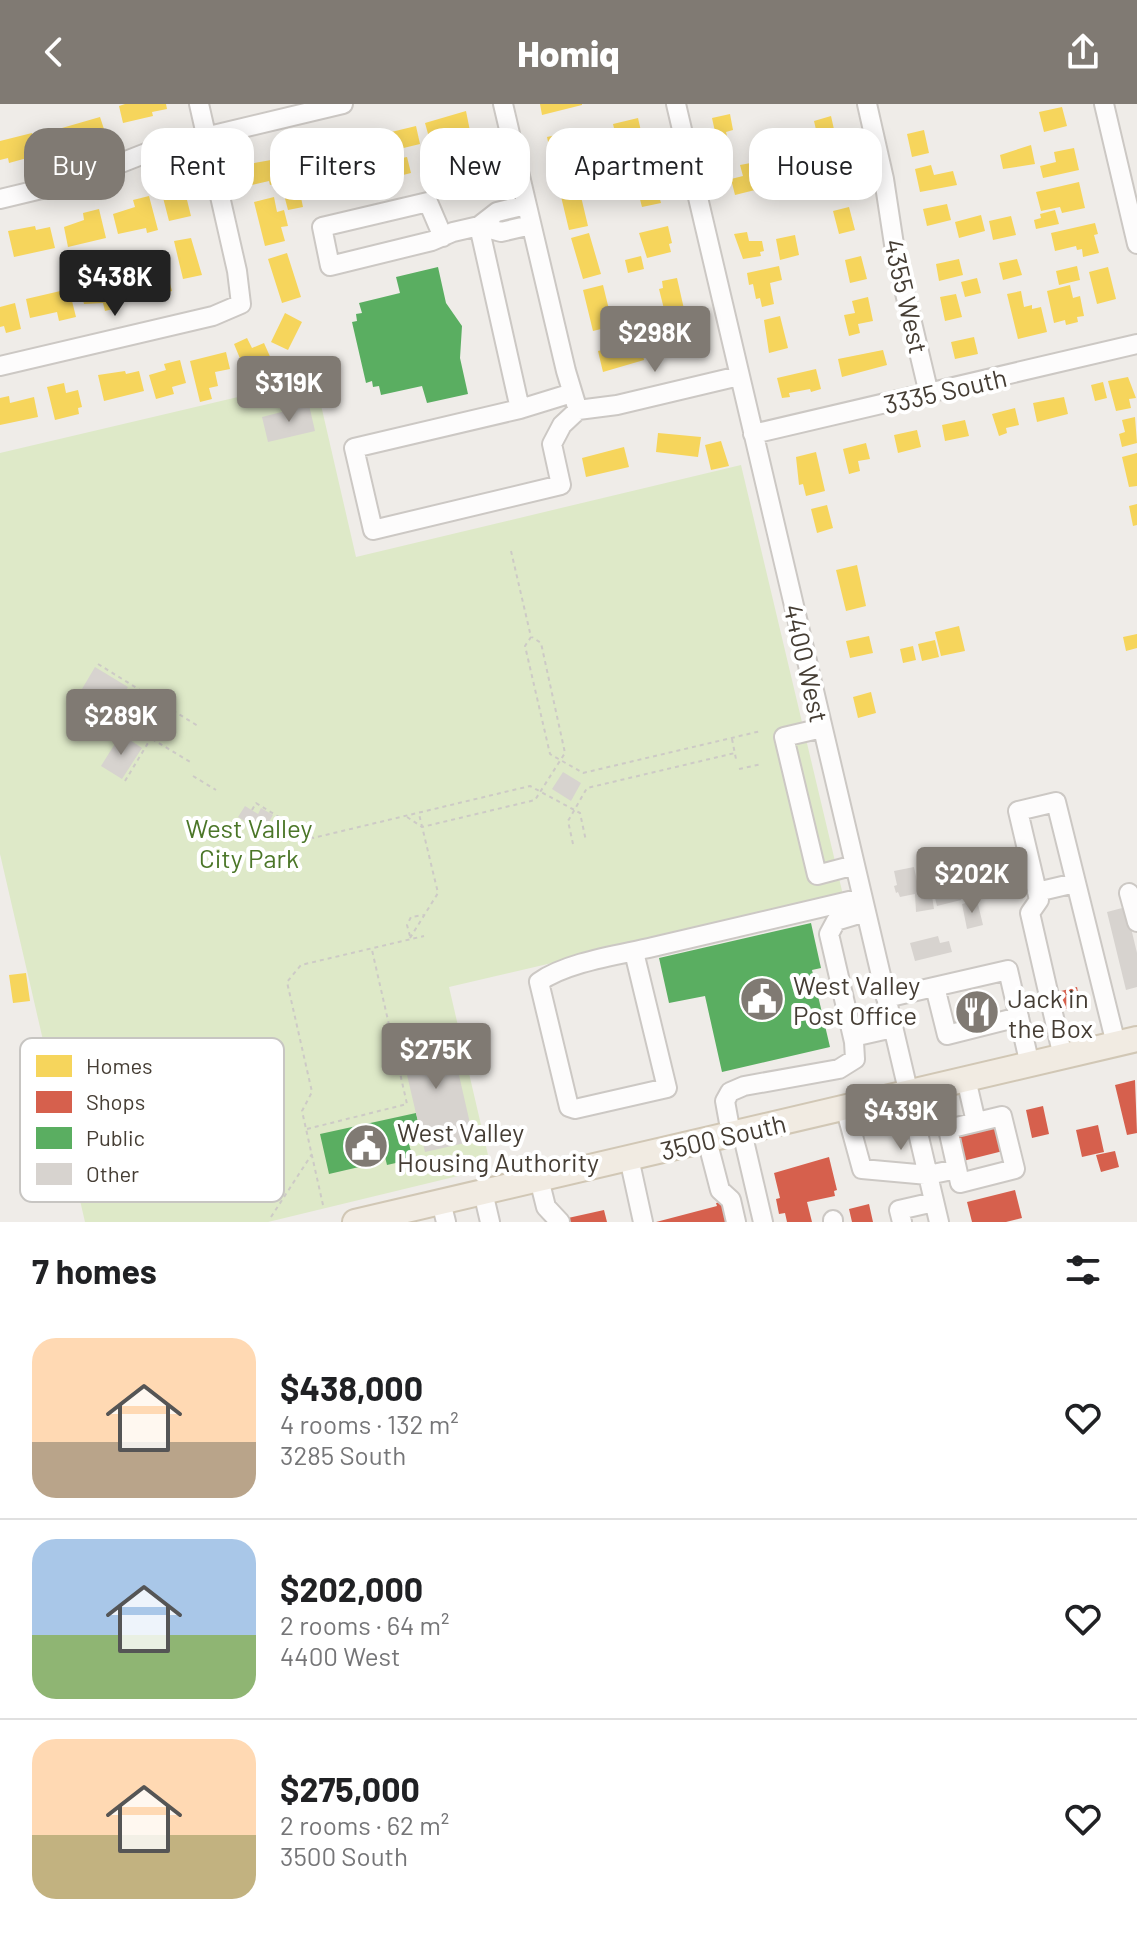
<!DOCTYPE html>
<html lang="en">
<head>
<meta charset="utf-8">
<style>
	body { margin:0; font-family:Barlow,sans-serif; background:#f2f2f2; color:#202124; height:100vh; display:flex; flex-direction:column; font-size:30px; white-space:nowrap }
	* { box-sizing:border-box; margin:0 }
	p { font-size:26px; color:#757577 }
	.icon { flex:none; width:44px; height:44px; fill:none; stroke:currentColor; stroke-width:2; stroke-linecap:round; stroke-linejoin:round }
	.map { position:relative; height:1118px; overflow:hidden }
	.drawer { display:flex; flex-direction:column; background:#fff; flex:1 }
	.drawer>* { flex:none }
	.top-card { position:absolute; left:24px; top:24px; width:1090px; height:72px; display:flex; gap:16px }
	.price { position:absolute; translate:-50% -68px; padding:0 18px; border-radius:8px; background:#807a73; color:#fff; font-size:26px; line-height:52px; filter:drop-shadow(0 2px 4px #0008) }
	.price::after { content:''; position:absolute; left:50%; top:48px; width:24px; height:18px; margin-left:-12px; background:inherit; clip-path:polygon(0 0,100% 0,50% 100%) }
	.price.selected { background:#222; color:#fff }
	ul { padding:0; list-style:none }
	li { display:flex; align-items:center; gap:24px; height:200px; padding:0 32px }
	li+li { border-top:2px solid #e0e0e0 }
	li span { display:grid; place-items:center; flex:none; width:224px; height:160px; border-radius:24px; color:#555 }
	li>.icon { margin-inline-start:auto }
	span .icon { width:96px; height:96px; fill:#fffc; stroke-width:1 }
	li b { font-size:34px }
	h2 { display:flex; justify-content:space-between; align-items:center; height:96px; padding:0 32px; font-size:34px }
	.tag { padding:0 28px; border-radius:24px; background:#fff; box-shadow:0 4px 20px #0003; font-size:28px; line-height:72px }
	.tag.selected { background:#807a73; color:#fff }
	header { display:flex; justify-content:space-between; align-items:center; height:104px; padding:0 32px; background:#807a73; color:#fff; font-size:36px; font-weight:800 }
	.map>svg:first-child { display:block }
</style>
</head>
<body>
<header><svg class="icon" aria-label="back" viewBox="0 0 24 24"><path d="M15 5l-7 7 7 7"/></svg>Homiq<svg class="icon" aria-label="share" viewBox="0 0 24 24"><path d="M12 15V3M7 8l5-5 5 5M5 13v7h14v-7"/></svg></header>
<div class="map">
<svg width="1137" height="1118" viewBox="0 0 1137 1118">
	<rect width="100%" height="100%" fill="#efece8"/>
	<path fill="#dee9c8" d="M315 275 356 453 741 361 843 791 449 883 491 1064 268 1118H85L0 750V349Z"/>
	<path fill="#f6d55c" d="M125 0H166L167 5 152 8 153 12 123 19 119 2Z
		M540 0H582V1L542 11Z
		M1062 3 1067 22 1044 28 1039 8Z
		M466 7 470 27 430 37 425 19Z
		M730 10 733 26 726 28 730 44 719 46 712 14Z
		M831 12 840 52 823 56 814 17Z
		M100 13 106 31 61 45 55 26Z
		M638 14 643 36 618 41 613 20Z
		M416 22 420 40 387 48 383 30Z
		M924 26 929 49 912 53 907 30Z
		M32 29 38 51 9 59 8 54 0 56V37Z
		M565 29 575 69 556 74 547 33Z
		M368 32 372 48 364 50 366 60 348 65 342 38Z
		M615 37 621 61 602 65 597 41Z
		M1031 41 1035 60 1003 65 1000 51Z
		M326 44 330 62 306 67V64L300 66 296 50Z
		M1074 44 1079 66 1043 74 1040 62 1056 58 1054 48Z
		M475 45 485 83 465 87 456 49Z
		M288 53 292 71 277 75 278 79 270 81 269 77 248 82 243 61Z
		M407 53 411 69 391 74 387 57Z
		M756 58 763 84 735 91 731 75 743 72 740 61Z
		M931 61 934 71 953 67 957 81 920 88 915 65Z
		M844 66 850 88 834 92 828 69Z
		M653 70 661 99 642 103 636 80 640 79 639 73Z
		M181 72 191 112 169 117 159 78Z
		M1079 78 1085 104 1062 109 1060 103 1041 107 1036 88Z
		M578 80 588 122 569 126 559 84Z
		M299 84 303 103 288 106 283 87Z
		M149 92 158 126 147 129 146 124 118 130 113 110 135 103 133 96Z
		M274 93 277 108 284 106 288 122 281 123 285 137 265 142 254 98Z
		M947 100 951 116 927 122 923 105Z
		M849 103 855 126 839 130 833 107Z
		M99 105 106 134 68 143 64 123 84 116 83 109Z
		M1055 106 1059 120 1036 125 1034 116 1041 114 1040 110Z
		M981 111 985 127 959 134 955 118Z
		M1011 112 1016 131 993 136 989 117Z
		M1095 119 1098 130 1094 131 1099 149 1083 153 1082 145 1077 146 1076 142 1055 147 1051 129Z
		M35 122 36 126 50 123 55 144 14 153 8 127Z
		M668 122 672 139 669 140 671 148 647 154 639 129Z
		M747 128 749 137H762L764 147 760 148 761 152 743 155 734 130Z
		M589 129 601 170 583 175 571 134Z
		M795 131 799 151 780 156 776 135Z
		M191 134 202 171 183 175 174 137Z
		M287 149 301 193 282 199 268 155Z
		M641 152 644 165 628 169 625 156Z
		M861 152 867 175 850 179 845 156Z
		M959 155 963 171 939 177 936 160Z
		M1017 155 1022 171 1003 176 999 159Z
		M779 162 782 176 770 179 774 200 762 203 760 194 756 195 753 180 749 181 747 169Z
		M1077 162 1080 176 1059 181 1056 167Z
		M1108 163 1116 195 1097 200 1089 168Z
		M166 165 172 187 154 192 152 187 132 192 128 176Z
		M113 171 121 203 105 207 103 199 84 200 79 179Z
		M677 174 684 205 665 209 659 185 663 184 662 177Z
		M977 174 981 189 965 193 961 178Z
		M603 181 613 222 593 227 583 186Z
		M1070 181 1073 194 1080 192 1084 212 1077 213 1078 218 1066 221 1065 216 1054 219 1047 187Z
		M69 185 76 213 59 217 57 208 30 214 26 195Z
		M1021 187 1024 203 1032 201V205L1041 203 1047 228 1018 235 1007 190Z
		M956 190 962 213 945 217 940 193Z
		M868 193 873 217 858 220 860 229 849 232 844 211 855 209 852 197Z
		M15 199 21 225 6 229 4 222 0 223V203Z
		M285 209 302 218 288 246 271 238Z
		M780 212 788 244 769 249 764 216Z
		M688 222 692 243 653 255 649 239 654 238 652 230Z
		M974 233 978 250 955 255 951 238Z
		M247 234 252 244 264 239 272 257 246 269 234 240Z
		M640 237 644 256 603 268 598 247Z
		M883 246 887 261 842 273 838 255Z
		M226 248 230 265 215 268 218 282 209 284 212 295 200 298 190 257Z
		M180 256 186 279 172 283 174 290 156 295 149 271 166 266 164 260Z
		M816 265 821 285 811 288 810 285 789 289 790 293 782 294 777 274Z
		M125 267 126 270 139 267 144 287 104 297 98 271Z
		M1128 273 1136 294 1129 295 1131 304 1116 307 1108 277Z
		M1103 278 1107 294 1095 297 1091 281Z
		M64 279 66 289 78 286 82 303 78 304 79 310 55 316 47 283Z
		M9 292 10 299 34 293 38 313 0 321V294Z
		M1064 293 1068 310 1037 318 1033 299Z
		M1015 304 1019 321 1006 324 1007 329 999 332 992 310Z
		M1135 313 1137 339 1122 343 1119 330 1125 328 1122 316Z
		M965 316 969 332 945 337 942 321Z
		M917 326 921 343 898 349 894 331Z
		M658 329 701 333 698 353 656 348Z
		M721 337 729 362 711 366 705 341Z
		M866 339 870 355 858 357 860 367 849 370 843 345Z
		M624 343 629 363 586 373 582 354Z
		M816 348 825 387 806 392 803 380 799 381 796 353Z
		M1137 349V382L1129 383 1122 353Z
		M1137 400V421L1133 422 1129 402Z
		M827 401 833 424 817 429 811 405Z
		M857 461 866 502 846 507 836 466Z
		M959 522 965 547 941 552 935 528Z
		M1137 530V544L1126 547 1123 533Z
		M869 532 873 549 850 554 846 537Z
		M935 536 939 553 922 557 918 540Z
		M913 542 916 556 903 559 900 545Z
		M871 588 876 609 858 614 853 593Z
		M26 869 30 897 13 899 9 871Z"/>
	<path fill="#d6604d" d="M1077 883 1081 904 1061 905 1057 888Z
		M993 893 998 915 961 923 956 902Z
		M1135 976 1137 1029 1127 1031 1115 981Z
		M1043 1002 1049 1030 1032 1034 1026 1006Z
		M1001 1021 1007 1046 959 1058 953 1033Z
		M1098 1021 1104 1048 1082 1053 1076 1026Z
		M1115 1047 1119 1063 1101 1068 1096 1051Z
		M829 1053 837 1086 834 1087 835 1092 807 1098 812 1118H787L785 1109 779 1110 776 1095 780 1094 774 1069Z
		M1015 1086 1022 1114 1006 1118H972L967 1098Z
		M727 1097 732 1118H656L717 1102 716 1099Z
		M869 1100 873 1118H852L849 1105Z
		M604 1106 607 1118H569L568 1114Z"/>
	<path fill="#5aae61" d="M438 163 446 199 462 222 460 254 468 290 427 299 422 282 381 291 379 282 373 283 372 277 366 279 352 218 357 217 356 210 362 209 359 199 400 189 396 173Z
		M811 819 821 864 812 866 830 943 722 968 705 892 669 899 659 854Z
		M416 1009 423 1036 409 1040 413 1055 387 1061 383 1045 369 1049 372 1060 329 1070 320 1030Z"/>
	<path fill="#d7d3cf" d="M309 301 315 327 268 338 262 313Z
		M95 563 128 583 115 604 82 585Z
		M121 630 142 644 122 675 101 662Z
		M563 668 581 679 571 697 552 685Z
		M245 702 258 710 261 704 273 711 263 728 238 713Z
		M914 763 918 782 923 781 926 793 932 792 934 805 916 808 915 790 900 793 898 788 896 789 894 782 897 781 894 767Z
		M957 780 961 796 937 802 933 786Z
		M977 796 983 821 967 825 962 800Z
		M1126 803 1137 849V883L1126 886 1107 808Z
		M938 832 940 839 949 837 952 848 915 857 910 839Z
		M423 923 426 935 431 933 432 940 451 936 474 1037 425 1048 400 941 406 939 403 928Z"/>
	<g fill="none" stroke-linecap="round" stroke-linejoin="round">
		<g stroke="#ccc8c4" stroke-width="22">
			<path id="minor" d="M503 0 566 267 576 300
				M676 0 939 1118
				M867 0 884 75 895 147 929 290
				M1104 0 1137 140
				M0 95 75 77 159 44 343 0
				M479 122 520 305
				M479 122 501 128 531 121
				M443 133 428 98 322 123 330 162 432 137 453 128 479 122 497 108 526 101
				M0 262 213 212 241 200 237 167 199 0
				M572 289 520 305 354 344 373 426 561 381 552 340 562 321 578 306
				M578 306 617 301 739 272
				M753 330 1137 240
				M822 624 784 633 817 771 855 761
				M1037 788 1075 779
				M1129 789 1137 818
				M634 848 667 984 575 1005 569 1003 539 878C567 858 619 851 653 843L862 794
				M935 883 947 931 1019 913
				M886 894 1008 866 1030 961
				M853 933 893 924
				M1063 953 1030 809 1039 796 1018 707 1056 698 1116 940
				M966 975 976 1018
				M845 1003 862 1065 928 1071 957 1065 948 1025 1002 1012 1015 1065 960 1079 957 1065
				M742 1028 763 1118
				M731 1030 725 997 730 988 744 982 839 965 855 955 854 938 829 830 836 817 866 808
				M707 1036 720 1086 731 1096 736 1118
				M629 1054 643 1118
				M539 1075 546 1103 560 1118
				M483 1088 490 1118
				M441 1098 446 1118
				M833 1116V1118
				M902 1118 899 1106 934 1098"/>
		</g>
		<g stroke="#d1c7b5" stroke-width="28">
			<path id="major" d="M355 1118 1137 935"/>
		</g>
		<path stroke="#cdcac6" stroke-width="2" stroke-dasharray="4 4" stroke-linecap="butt" d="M511 447 531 533 525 542 550 650 583 669 761 627
			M98 560 198 622
			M152 635 192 659
			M732 635 736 655
			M739 665 762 660
			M193 672 216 686
			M125 677 168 606
			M252 706 256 699 313 734 530 682 580 709 586 737
			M407 713 422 723 535 696 565 649 541 539 532 533
			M573 740 568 717 587 684 735 649
			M410 832 407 821 411 813 424 811
			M410 834 438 789 419 710
			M307 1025 407 1000 372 846
			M323 1101 302 1007 312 988 287 878 301 861 424 832
			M271 1113 312 1050"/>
		<use href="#minor" stroke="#fdfcfc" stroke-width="18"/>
		<use href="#major" stroke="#f1ebe2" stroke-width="24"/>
	</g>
	<defs>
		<g id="civic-disc" transform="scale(2.3)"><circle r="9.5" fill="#807a73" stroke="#fff"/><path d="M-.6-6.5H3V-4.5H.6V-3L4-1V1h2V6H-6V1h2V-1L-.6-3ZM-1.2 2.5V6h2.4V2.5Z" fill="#fff"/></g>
		<g id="restaurant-disc" transform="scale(2.3)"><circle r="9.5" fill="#807a73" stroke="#fff"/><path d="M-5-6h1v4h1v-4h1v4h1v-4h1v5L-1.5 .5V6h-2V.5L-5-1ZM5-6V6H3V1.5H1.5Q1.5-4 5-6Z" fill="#fff"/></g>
	</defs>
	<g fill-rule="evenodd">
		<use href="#civic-disc" x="762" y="895"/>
		<use href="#restaurant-disc" x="977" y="908"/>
		<use href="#civic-disc" x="366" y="1042"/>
	</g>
	<g text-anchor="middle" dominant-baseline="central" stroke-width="8" stroke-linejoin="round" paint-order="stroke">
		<g font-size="26" fill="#453d34" stroke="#fff">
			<text transform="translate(907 192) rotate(77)">4355 West</text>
			<text transform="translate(945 286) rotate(-13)">3335 South</text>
			<text transform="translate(807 559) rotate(77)">4400 West</text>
			<text transform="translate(723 1032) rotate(-13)">3500 South</text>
		</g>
		<g font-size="26" fill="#4b7628" stroke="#fff">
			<text x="249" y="723">West Valley<tspan x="249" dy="30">City Park</tspan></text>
		</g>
		<g font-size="26" fill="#453d34" stroke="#fff" text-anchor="start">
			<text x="793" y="880">West Valley<tspan x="793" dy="30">Post Office</tspan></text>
			<text x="1008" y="893">Jack in<tspan x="1008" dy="30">the Box</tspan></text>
			<text x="397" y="1027">West Valley<tspan x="397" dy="30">Housing Authority</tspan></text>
		</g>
	</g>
	<rect x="20" y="934" width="264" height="164" rx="12" fill="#fff" stroke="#c7c5c2" stroke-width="2"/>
	<rect x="36" y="951" width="36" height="22" fill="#f6d55c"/>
	<rect x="36" y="987" width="36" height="22" fill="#d6604d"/>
	<rect x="36" y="1023" width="36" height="22" fill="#5aae61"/>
	<rect x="36" y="1059" width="36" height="22" fill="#d7d3cf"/>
	<g font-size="22" fill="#453d34">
		<text x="86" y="970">Homes</text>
		<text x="86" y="1006">Shops</text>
		<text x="86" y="1042">Public</text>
		<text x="86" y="1078">Other</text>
	</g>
</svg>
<b class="price selected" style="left:115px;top:214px">$438K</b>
<b class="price" style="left:655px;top:270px">$298K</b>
<b class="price" style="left:289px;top:320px">$319K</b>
<b class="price" style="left:121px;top:653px">$289K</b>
<b class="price" style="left:972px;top:811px">$202K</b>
<b class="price" style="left:436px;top:987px">$275K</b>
<b class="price" style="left:901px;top:1048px">$439K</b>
<div class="top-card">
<a class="tag selected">Buy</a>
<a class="tag">Rent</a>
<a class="tag">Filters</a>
<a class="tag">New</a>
<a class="tag">Apartment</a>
<a class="tag">House</a>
</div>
</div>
<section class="drawer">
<h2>7 homes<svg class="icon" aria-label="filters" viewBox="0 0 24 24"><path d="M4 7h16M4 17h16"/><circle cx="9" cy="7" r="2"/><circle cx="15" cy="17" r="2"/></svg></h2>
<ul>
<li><span style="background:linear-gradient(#ffd9b3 65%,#b9a48a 0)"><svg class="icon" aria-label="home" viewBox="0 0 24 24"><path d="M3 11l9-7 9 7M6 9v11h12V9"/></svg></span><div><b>$438,000</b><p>4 rooms · 132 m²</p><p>3285 South</p></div><svg class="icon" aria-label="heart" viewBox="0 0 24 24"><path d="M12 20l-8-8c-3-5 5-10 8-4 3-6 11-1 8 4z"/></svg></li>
<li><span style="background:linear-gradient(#a9c7e8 60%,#8fb573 0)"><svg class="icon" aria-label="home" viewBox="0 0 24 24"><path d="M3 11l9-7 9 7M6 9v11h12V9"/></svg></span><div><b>$202,000</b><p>2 rooms · 64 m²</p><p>4400 West</p></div><svg class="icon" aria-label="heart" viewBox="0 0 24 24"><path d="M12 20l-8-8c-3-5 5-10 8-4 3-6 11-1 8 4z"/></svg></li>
<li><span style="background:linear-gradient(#ffd9b3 60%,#c2b280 0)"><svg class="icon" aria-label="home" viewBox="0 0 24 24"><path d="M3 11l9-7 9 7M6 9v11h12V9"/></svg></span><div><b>$275,000</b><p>2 rooms · 62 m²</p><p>3500 South</p></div><svg class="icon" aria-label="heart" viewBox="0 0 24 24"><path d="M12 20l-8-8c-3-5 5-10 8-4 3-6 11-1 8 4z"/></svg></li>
</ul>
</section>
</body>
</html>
